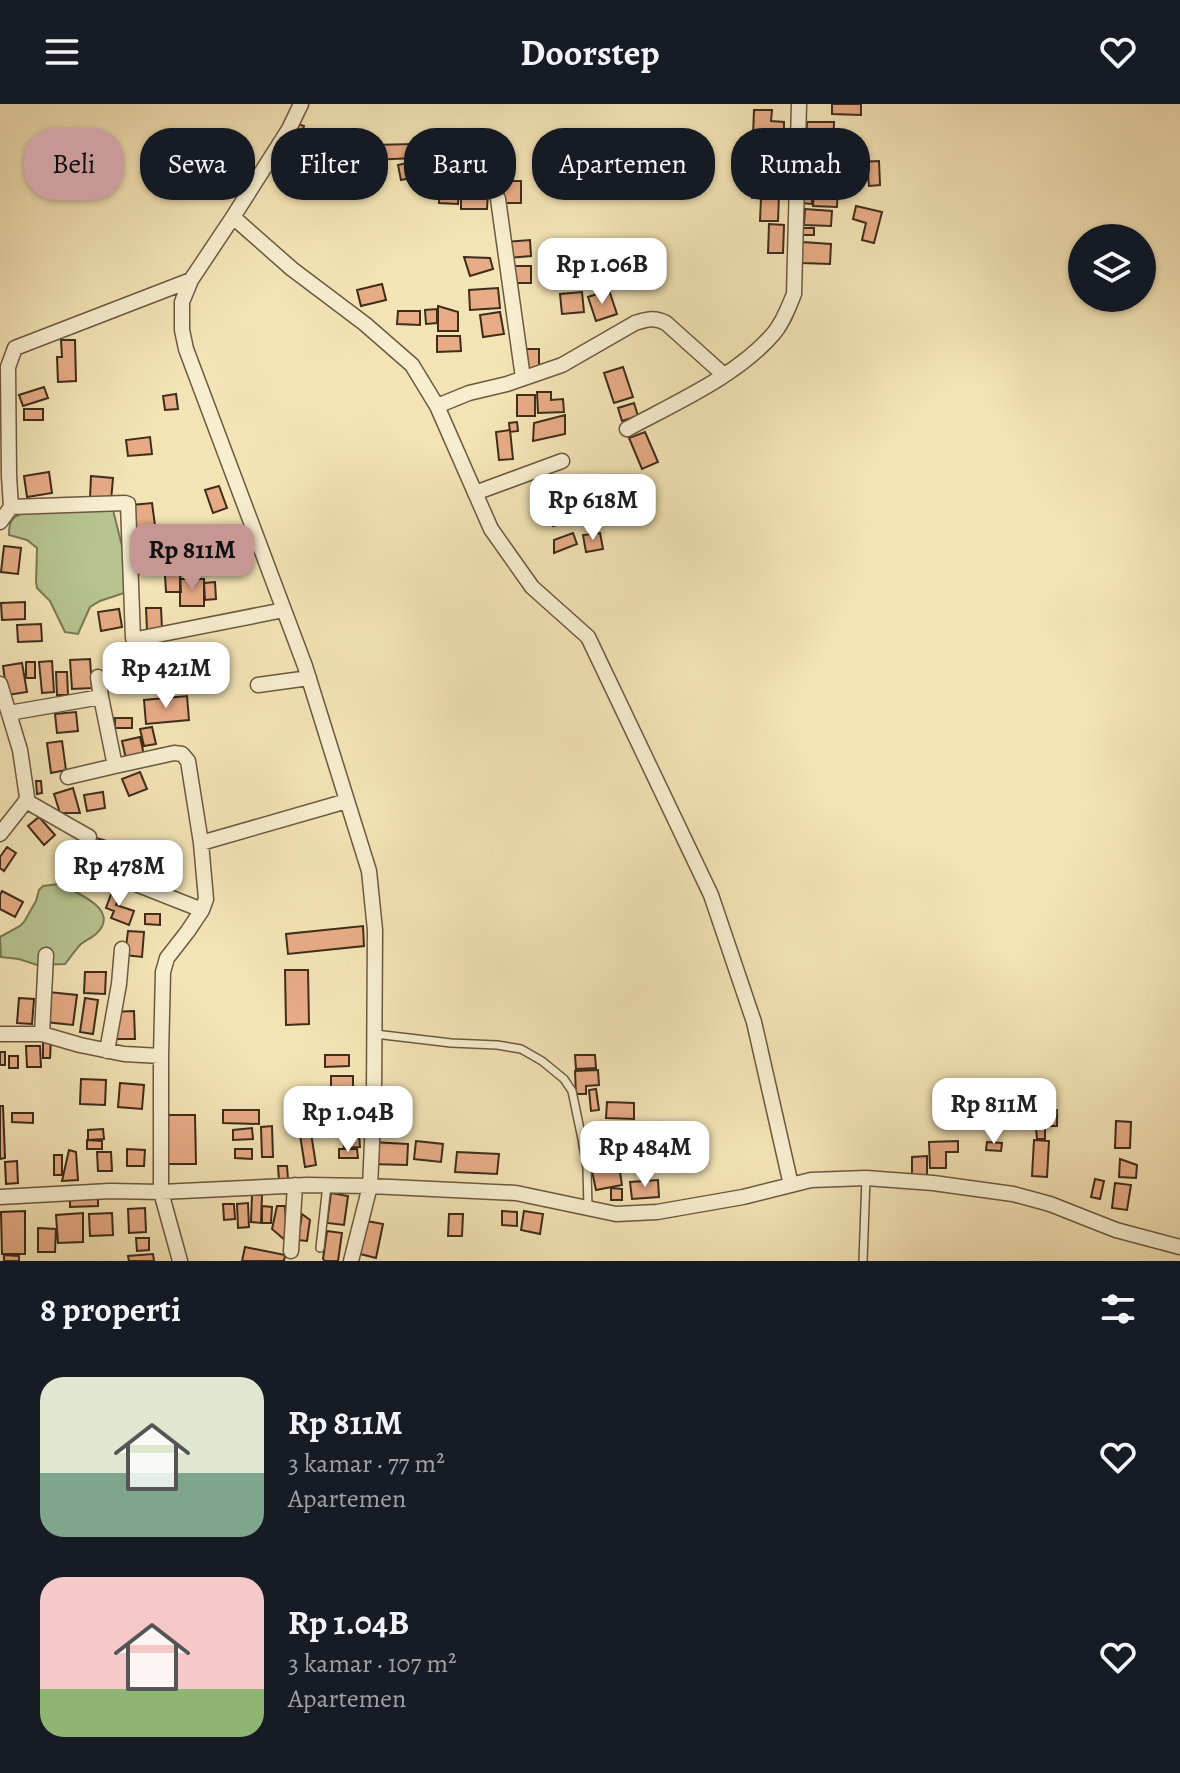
<!DOCTYPE html>
<html lang="id">
<head>
<meta charset="utf-8">
<style>
	body { margin:0; font-family:Alegreya,serif; background:#242831; color:#f1f3f6; height:100vh; display:flex; flex-direction:column; font-size:30px; white-space:nowrap }
	* { box-sizing:border-box; margin:0 }
	p { font-size:26px; color:#9ea1a6 }
	.icon { flex:none; width:44px; height:44px; fill:none; stroke:currentColor; stroke-width:2; stroke-linecap:round; stroke-linejoin:round }
	.map { position:relative; height:1157px; overflow:hidden }
	.panel { display:flex; flex-direction:column; background:#171b24; flex:1 }
	.panel>* { flex:none }
	.guide { position:absolute; left:24px; top:24px; width:1132px; height:72px; display:flex; gap:16px }
	.controls { position:absolute; left:1068px; top:120px; display:grid; gap:16px }
	.controls a { display:grid; place-items:center; width:88px; height:88px; border-radius:50%; background:#171b24; box-shadow:0 2px 6px #0004; font-size:40px }
	.price { position:absolute; translate:-50% -68px; padding:0 18px; border-radius:16px; background:#fff; color:#222; font-size:26px; line-height:52px; filter:drop-shadow(0 2px 4px #0008) }
	.price::after { content:''; position:absolute; left:50%; top:48px; width:24px; height:18px; margin-left:-12px; background:inherit; clip-path:polygon(0 0,100% 0,50% 100%) }
	.price.on { background:#c59692; color:#111 }
	ul { padding:0; list-style:none }
	li { display:flex; align-items:center; gap:24px; height:200px; padding:0 40px }
	li span { display:grid; place-items:center; flex:none; width:224px; height:160px; border-radius:24px; color:#555 }
	li>.icon { margin-inline-start:auto }
	span .icon { width:96px; height:96px; fill:#fffc; stroke-width:1 }
	li b { font-size:34px }
	h2 { display:flex; justify-content:space-between; align-items:center; height:96px; padding:0 40px; font-size:34px }
	.tag { padding:0 28px; border-radius:32px; background:#171b24; box-shadow:0 2px 6px #0004; font-size:28px; line-height:72px }
	.tag.on { background:#c59692; color:#111 }
	header { display:flex; justify-content:space-between; align-items:center; height:104px; padding:0 40px; background:#171b24; font-size:36px; font-weight:700 }
	.map>svg:first-child { display:block }
</style>
</head>
<body>
<header><svg class="icon" aria-label="menu" viewBox="0 0 24 24"><path d="M4 6h16M4 12h16M4 18h16"/></svg>Doorstep<svg class="icon" aria-label="heart" viewBox="0 0 24 24"><path d="M12 20l-8-8c-3-5 5-10 8-4 3-6 11-1 8 4z"/></svg></header>
<div class="map">
<svg width="1180" height="1157" viewBox="0 0 1180 1157">
	<rect width="100%" height="100%" fill="#f3e3b5"/>
	<filter id="stains"><feTurbulence type="fractalNoise" baseFrequency=".0025" numOctaves="4"/><feColorMatrix values="0 0 0 0 .2 0 0 0 0 .09 0 0 0 0 .02 0 0 0 .5 -.17"/></filter>
	<radialGradient id="worn" r=".72"><stop offset=".6" stop-color="#630" stop-opacity="0"/><stop offset="1" stop-color="#630" stop-opacity=".3"/></radialGradient>
	<path fill="#b7c490" stroke="#7a7854" stroke-width="2" d="M113 406 128 466 124 489 100 497 90 503 78 530 65 528 50 497 37 484 36 478 37 444 27 436 9 431C9 418 11 413 23 409Z
		M59 780C75 788 121 805 97 829 92 834 86 836 81 840 75 846 70 854 65 860L37 861 19 855 1 853 0 833 20 822 24 818 36 797 39 786 43 782Z"/>
	<path fill="#e7ac86" stroke="#3e2d19" stroke-width="2" d="M832 0H861V11L832 10Z
		M754 6H772L771 17 784 18V33L753 32Z
		M287 16 304 22 297 41 280 36Z
		M807 18H834L833 48 806 47Z
		M414 40V54L372 56 371 41Z
		M749 43 774 44 773 56 749 55Z
		M737 44 748 45V54L736 53Z
		M321 47 323 54 330 52 333 65 315 69 311 49Z
		M45 56 52 62 46 70 39 64Z
		M771 56V64H749V57Z
		M879 57 880 81 869 82 868 70H860L859 58Z
		M412 58 415 73 401 76 398 61Z
		M753 64 780 65 778 117H760L761 94H752Z
		M503 77H521V99H504Z
		M802 78H812V100L801 99Z
		M814 79 838 80 837 103 813 102Z
		M440 80 459 81 458 100 439 99Z
		M461 88H488L487 105H461Z
		M856 102 882 108 874 139 862 136 866 119 853 115Z
		M805 105 832 107 831 122 804 121Z
		M769 120 784 121 783 149H768Z
		M803 124H814V131H803Z
		M530 136 531 152 507 154 505 138Z
		M802 138 831 140 830 160 802 159Z
		M612 145 617 159 598 166 592 152Z
		M464 153 490 154 493 165 470 172Z
		M510 162H531V179H510Z
		M382 180 386 196 361 202 357 186Z
		M498 184 500 204 470 206 469 186Z
		M609 186 617 210 596 217 588 193Z
		M582 188 584 208 562 210 560 190Z
		M438 202 458 208V227H438Z
		M437 205V219L426 220 425 206Z
		M398 207H420V221L397 220Z
		M500 208 504 230 483 233 480 211Z
		M437 232H460L461 247 437 248Z
		M61 236H75L76 277 58 278 57 253H62Z
		M519 245H539V264H519Z
		M623 263 633 293 614 299 604 269Z
		M44 283 48 294 23 302 19 291Z
		M537 288H551V296L563 295 564 308 538 309Z
		M176 290 178 305 165 306 163 292Z
		M517 291H535V312H517Z
		M634 299 638 312 622 317 618 304Z
		M24 305H43V316H24Z
		M565 311V330L533 337 534 319Z
		M517 318 518 327 510 328 509 319Z
		M510 326 513 355 499 356 496 328Z
		M645 328 658 358 642 365 629 334Z
		M150 333 152 350 128 352 126 336Z
		M49 368 52 389 27 393 24 372Z
		M564 371 566 394 538 397 536 373Z
		M91 372 113 374 111 397 90 395Z
		M602 373 603 386 575 390 573 377Z
		M219 382 227 404 213 409 205 386Z
		M152 399 156 429 183 426 184 436 198 434 201 454 186 455 185 450 167 452 166 443 145 446 143 426 135 427 132 401Z
		M569 403 572 418 553 422 551 407Z
		M602 406 603 417 581 419 580 408Z
		M573 429 577 440 554 449V436Z
		M600 429 603 445 586 448 583 431Z
		M4 442 21 444 18 470 1 468Z
		M137 460H153V470H137Z
		M180 470 181 488H166L165 471Z
		M180 475H204V502H180Z
		M215 478 216 495 205 496 204 479Z
		M25 498V515L2 516 1 499Z
		M146 504H161L162 525 147 526Z
		M119 505 122 523 101 527 98 508Z
		M41 520 42 537 18 538 17 521Z
		M90 555 92 584 72 585 70 556Z
		M104 555 126 557 125 582 109 581Z
		M52 557 54 588 42 589 39 558Z
		M26 558H35V574H26Z
		M159 558 160 579 128 580 127 559Z
		M22 559 27 588 7 591 3 562Z
		M56 568H67L68 591H57Z
		M187 592 189 616 146 620 144 596Z
		M76 608 78 627 57 629 55 610Z
		M115 614H132V624H115Z
		M152 623 156 640 144 642 140 625Z
		M140 633 144 651 126 655 122 637Z
		M62 637 66 666 51 669 47 639Z
		M140 668 147 685 129 692 122 675Z
		M36 677H41L42 689 37 690Z
		M73 684 80 709H60L54 690Z
		M103 688 105 704 87 707 84 691Z
		M39 713 55 731 44 741 28 722Z
		M96 734 117 740 113 754 92 748Z
		M7 743 16 749 4 767 0 764V753Z
		M130 754 149 763 143 775 124 766Z
		M114 782 122 785 116 801 134 807 129 821 111 814 114 807 106 804Z
		M2 787 23 798 15 813 0 805V791Z
		M145 810H160V821L145 820Z
		M363 822 364 842 288 850 286 830Z
		M128 827 144 828 142 853 125 851Z
		M285 866H308L309 920 286 921Z
		M85 868H106L105 890 84 889Z
		M48 888 77 891 73 921 45 918Z
		M19 894 34 895 32 920 17 919Z
		M85 894 98 896 93 930 80 928Z
		M134 907 135 935H111L109 908Z
		M43 936H51L50 954H43Z
		M26 942H40L41 963H27Z
		M0 948H5V961H0Z
		M325 951H349V962L325 963Z
		M575 951H595L596 964 576 965Z
		M9 952H18V964H9Z
		M598 966 599 981 586 982V990H576L575 967Z
		M331 972H353V986H331Z
		M81 975 106 976 105 1001 80 1000Z
		M120 979 144 981 142 1005 118 1003Z
		M596 985 599 1006 591 1007 589 986Z
		M380 995 397 996 396 1014 379 1013Z
		M607 998 634 999V1015L606 1014Z
		M0 1002H3L5 1054 0 1055Z
		M223 1006H259V1020L223 1019Z
		M1057 1006V1022H1045V1015L1036 1016V1007Z
		M12 1009H33V1019L12 1018Z
		M166 1011H195L196 1060H167Z
		M1116 1017 1131 1018 1130 1044H1115Z
		M272 1022 273 1053H262L261 1023Z
		M631 1022 632 1036 593 1039 592 1026Z
		M252 1024 253 1035 233 1036V1026Z
		M1036 1024H1045V1035H1037Z
		M103 1025 104 1035 88 1036V1026Z
		M581 1025H593L594 1034H581Z
		M311 1029 316 1061 305 1063 300 1031Z
		M359 1030 360 1043 344 1044 343 1031Z
		M87 1036 102 1037V1045H87Z
		M1034 1036 1049 1037 1047 1073 1032 1072Z
		M416 1037 443 1040 441 1058 414 1055Z
		M958 1037V1048H946V1064H930L929 1038Z
		M371 1038 408 1040 407 1061 370 1060Z
		M987 1038 1002 1039 1001 1047 986 1046Z
		M127 1045 145 1046 144 1062H127Z
		M235 1045H252V1055L235 1054Z
		M339 1045H357L358 1054H339Z
		M69 1046 76 1048 78 1076 62 1077Z
		M97 1048H111L112 1067H98Z
		M457 1048 499 1050 497 1070 455 1068Z
		M54 1051H62V1071H54Z
		M927 1052V1071H912V1053Z
		M1120 1055 1137 1061 1136 1074 1119 1073Z
		M17 1057 18 1079 6 1080 5 1058Z
		M278 1062H287L288 1075 279 1076Z
		M619 1062 622 1081 596 1086 592 1067Z
		M1095 1075 1104 1077 1100 1095 1091 1093Z
		M658 1076 659 1093 632 1095 630 1078Z
		M1115 1079 1131 1081 1127 1106 1112 1104Z
		M611 1084 622 1085V1096H611Z
		M331 1089 348 1092 344 1121 327 1119Z
		M98 1091V1102L70 1103V1092Z
		M252 1091H262L261 1119 251 1118Z
		M248 1099 249 1123 238 1124 237 1100Z
		M223 1100H234L235 1115 224 1116Z
		M262 1102 272 1103 271 1119H262Z
		M277 1102H285L287 1138 272 1125Z
		M145 1104 146 1128 129 1129 128 1105Z
		M25 1107V1150H2L1 1108Z
		M502 1107 517 1108V1122L502 1121Z
		M524 1107 543 1110 540 1130 521 1126Z
		M83 1109V1138L58 1139 56 1111Z
		M112 1109 113 1131 90 1132 89 1110Z
		M302 1110 310 1116 307 1137 298 1136Z
		M449 1110H463L462 1132H448Z
		M367 1117 383 1120 376 1154 360 1150Z
		M38 1124 56 1125 55 1148H38Z
		M327 1127 342 1129 338 1157H325L323 1155Z
		M136 1134H149V1146L137 1147Z
		M245 1143 285 1151 284 1157H242Z
		M153 1150 154 1157H129L128 1152Z
		M4 1151 19 1152V1157H4Z"/>
	<g fill="none" stroke-linecap="round" stroke-linejoin="round">
		<g stroke="#6b5a40" stroke-width="10">
			<path id="lane" d="M375 930 451 939 497 941 521 945 542 957 564 975 572 987 582 1035 587 1064 588 1105
				M320 1144 327 1081
				M863 1157 866 1074"/>
		</g>
		<g stroke="#6b5a40" stroke-width="17">
			<path id="street" d="M301 0 289 25 233 113 191 176 182 198V226L186 245 305 562 369 767 375 826 374 995 370 1082 351 1157
				M498 95 523 274
				M233 113 292 165 365 220 412 261 437 302 491 425 532 483 588 533 711 791 754 918 791 1081
				M437 302 469 289 507 280 562 261 635 219C647 215 655 213 666 219L724 271
				M627 325C675 299 739 271 774 229 784 217 788 204 794 190L799 0
				M475 389 562 357
				M11 403 125 399 128 400 133 534 137 535 284 506
				M0 418 11 403 9 372 8 263 15 244 191 176
				M98 573 101 593
				M0 580 20 646 27 693 26 697 0 730
				M258 581 309 574
				M9 609 101 593 115 662 174 649 182 650 188 657 201 739 206 795 202 806 188 827 167 854 163 868 161 952
				M68 673 115 662
				M26 697 89 733
				M201 739 347 697
				M108 769 202 806
				M0 930H42L80 941 124 950 161 952V1088L180 1157
				M42 930 46 851
				M107 947 119 880 122 845
				M0 1093 110 1087 161 1088 307 1081 370 1082 516 1089 616 1110 657 1108 743 1093 811 1076 866 1074 933 1079 1013 1090 1050 1100 1116 1126 1180 1143
				M291 1147 295 1081"/>
		</g>
		<use href="#lane" stroke="#f7edcf" stroke-width="7"/>
		<use href="#street" stroke="#f7edcf" stroke-width="14"/>
	</g>
	<rect width="100%" height="100%" filter="url(#stains)"/>
	<rect width="100%" height="100%" fill="url(#worn)"/>
</svg>
<div class="controls">
<a><svg class="icon" aria-label="layers" viewBox="0 0 24 24"><path d="M12 4l9 5-9 5-9-5zM3 14l9 5 9-5"/></svg></a>
</div>
<b class="price" style="left:602px;top:202px">Rp 1.06B</b>
<b class="price" style="left:593px;top:438px">Rp 618M</b>
<b class="price on" style="left:192px;top:488px">Rp 811M</b>
<b class="price" style="left:166px;top:606px">Rp 421M</b>
<b class="price" style="left:119px;top:804px">Rp 478M</b>
<b class="price" style="left:994px;top:1042px">Rp 811M</b>
<b class="price" style="left:348px;top:1050px">Rp 1.04B</b>
<b class="price" style="left:645px;top:1085px">Rp 484M</b>
<div class="guide">
<a class="tag on">Beli</a>
<a class="tag">Sewa</a>
<a class="tag">Filter</a>
<a class="tag">Baru</a>
<a class="tag">Apartemen</a>
<a class="tag">Rumah</a>
</div>
</div>
<section class="panel">
<h2>8 properti<svg class="icon" aria-label="filters" viewBox="0 0 24 24"><path d="M4 7h16M4 17h16"/><circle cx="9" cy="7" r="2"/><circle cx="15" cy="17" r="2"/></svg></h2>
<ul>
<li><span style="background:linear-gradient(#dfe7d0 60%,#7fa58c 0)"><svg class="icon" aria-label="home" viewBox="0 0 24 24"><path d="M3 11l9-7 9 7M6 9v11h12V9"/></svg></span><div><b>Rp 811M</b><p>3 kamar · 77 m²</p><p>Apartemen</p></div><svg class="icon" aria-label="heart" viewBox="0 0 24 24"><path d="M12 20l-8-8c-3-5 5-10 8-4 3-6 11-1 8 4z"/></svg></li>
<li><span style="background:linear-gradient(#f6c9c9 70%,#8fb573 0)"><svg class="icon" aria-label="home" viewBox="0 0 24 24"><path d="M3 11l9-7 9 7M6 9v11h12V9"/></svg></span><div><b>Rp 1.04B</b><p>3 kamar · 107 m²</p><p>Apartemen</p></div><svg class="icon" aria-label="heart" viewBox="0 0 24 24"><path d="M12 20l-8-8c-3-5 5-10 8-4 3-6 11-1 8 4z"/></svg></li>
</ul>
</section>
</body>
</html>
